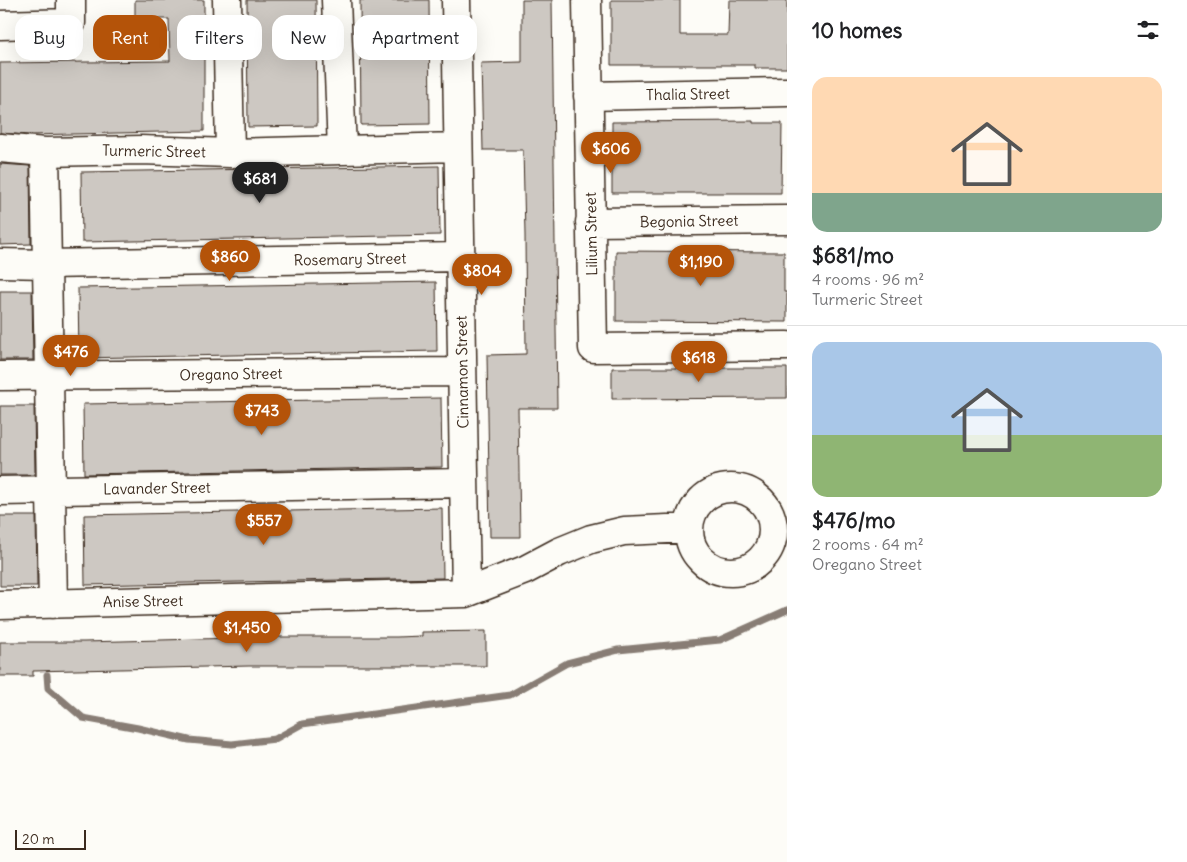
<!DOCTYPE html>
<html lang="en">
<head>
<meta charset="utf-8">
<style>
	body { margin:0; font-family:Delius,sans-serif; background:#f2f2f2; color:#202124; height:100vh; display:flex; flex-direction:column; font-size:19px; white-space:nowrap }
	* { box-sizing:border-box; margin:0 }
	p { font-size:16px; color:#757577 }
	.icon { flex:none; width:28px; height:28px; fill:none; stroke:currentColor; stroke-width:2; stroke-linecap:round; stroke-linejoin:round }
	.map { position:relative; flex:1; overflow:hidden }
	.panel { display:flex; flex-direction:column; background:#fff; width:400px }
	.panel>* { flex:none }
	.top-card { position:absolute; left:15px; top:15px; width:475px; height:45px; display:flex; gap:10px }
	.scale { position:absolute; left:15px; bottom:12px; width:71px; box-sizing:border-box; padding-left:5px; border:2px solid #3b2a1e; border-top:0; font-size:14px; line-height:18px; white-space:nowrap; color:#3b2a1e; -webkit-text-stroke:4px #fdfcf7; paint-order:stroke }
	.price { position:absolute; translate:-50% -42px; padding:0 11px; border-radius:18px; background:#b45309; color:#fff; font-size:16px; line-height:32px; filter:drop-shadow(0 1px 2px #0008) }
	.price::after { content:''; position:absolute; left:50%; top:30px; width:15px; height:11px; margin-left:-8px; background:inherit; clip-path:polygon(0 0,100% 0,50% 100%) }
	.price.current { background:#222; color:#fff }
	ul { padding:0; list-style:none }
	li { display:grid; align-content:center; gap:10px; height:265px; padding:0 25px }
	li+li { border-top:1px solid #e0e0e0 }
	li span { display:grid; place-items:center; height:155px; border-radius:15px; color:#555 }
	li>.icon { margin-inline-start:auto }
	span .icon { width:90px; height:90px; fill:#fffc; stroke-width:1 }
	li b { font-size:21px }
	h2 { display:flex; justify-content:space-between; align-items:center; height:60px; padding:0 25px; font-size:21px }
	.pill { padding:0 18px; border-radius:15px; background:#fff; box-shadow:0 5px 20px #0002; font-size:18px; line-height:45px }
	.pill.current { background:#b45309; color:#fff }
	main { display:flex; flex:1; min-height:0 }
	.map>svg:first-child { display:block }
</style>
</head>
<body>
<main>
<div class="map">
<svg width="787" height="862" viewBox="0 0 787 862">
	<rect width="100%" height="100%" fill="#fdfcf7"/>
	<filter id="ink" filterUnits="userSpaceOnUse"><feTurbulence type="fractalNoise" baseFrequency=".02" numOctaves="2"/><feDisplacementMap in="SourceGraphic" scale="10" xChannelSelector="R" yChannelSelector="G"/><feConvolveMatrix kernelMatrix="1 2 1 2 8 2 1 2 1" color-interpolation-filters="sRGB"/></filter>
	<g filter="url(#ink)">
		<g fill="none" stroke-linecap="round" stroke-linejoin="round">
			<path stroke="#887d74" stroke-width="7" d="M47 675 48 688 83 718 138 728 189 740 232 744 275 739 302 724 510 695 567 663 618 650 720 640 787 610"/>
		</g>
		<path fill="#cdc8c2" stroke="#3b2a1e" d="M135 0H204V131L29 135 0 133V63L170 61 169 19H135Z
			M247 0H316L317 126 248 127Z
			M360 0H429L430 124 361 125Z
			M522 0H552L557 408H518L520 537H490L487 355 526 354 525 235 523 150H483L481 63 522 62Z
			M611 0H680V35H728L729 0H787V68H755V65H611Z
			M753 121V123H782L781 193H612V122Z
			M0 164 30 166 31 244 0 245Z
			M439 166 440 235 82 242 81 172Z
			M616 251 784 252V292H787V322L616 321Z
			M436 282 437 351 79 358 78 288Z
			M0 291H32L33 360H0Z
			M612 368H787V398L612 399Z
			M441 398 442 467 84 474 83 404Z
			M0 406H34L35 475H0Z
			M442 508 443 578 85 585 84 515Z
			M0 516H36L37 586H0Z
			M486 631V666H249L33 671V676H0V642H84L275 637H397L422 636V632Z"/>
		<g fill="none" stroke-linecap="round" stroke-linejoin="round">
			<g stroke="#3b2a1e" stroke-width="31">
				<path id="minor" d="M227 0 230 153
					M336 0 342 150
					M456 0 466 593
					M587 0 593 348 787 346
					M0 25 71 23V0
					M588 96 787 92
					M0 148 45 152 141 150 230 153 458 147
					M45 152 53 604
					M590 222 787 220
					M0 263 46 264 460 257
					M0 376 462 372
					M689 530a42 42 0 1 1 84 0a42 42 0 1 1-84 0Z
					M0 491 464 483
					M0 605 466 593 525 570 559 552 591 539 624 531 689 528"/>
			</g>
			<use href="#minor" stroke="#fdfcf7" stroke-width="28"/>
		</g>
	</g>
	<g text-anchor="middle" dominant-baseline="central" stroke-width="5" stroke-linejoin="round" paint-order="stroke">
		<g font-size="15" fill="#3b2a1e" stroke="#fdfcf7">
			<text transform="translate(688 94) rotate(-1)">Thalia Street</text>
			<text transform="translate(154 151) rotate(1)">Turmeric Street</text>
			<text transform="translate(689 221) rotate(-1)">Begonia Street</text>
			<text transform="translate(591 234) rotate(-91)">Lilium Street</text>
			<text transform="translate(350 259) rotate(-1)">Rosemary Street</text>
			<text transform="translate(462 372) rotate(-91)">Cinnamon Street</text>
			<text transform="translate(231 374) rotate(-1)">Oregano Street</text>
			<text transform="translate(157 488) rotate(-1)">Lavander Street</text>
			<text transform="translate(143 601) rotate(-1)">Anise Street</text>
		</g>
	</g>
</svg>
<div class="scale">20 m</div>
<b class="price" style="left:611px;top:174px">$606</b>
<b class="price current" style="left:260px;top:204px">$681</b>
<b class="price" style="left:230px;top:282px">$860</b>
<b class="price" style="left:701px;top:287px">$1,190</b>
<b class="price" style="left:482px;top:296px">$804</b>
<b class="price" style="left:71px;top:377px">$476</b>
<b class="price" style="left:699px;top:383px">$618</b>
<b class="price" style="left:262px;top:436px">$743</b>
<b class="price" style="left:264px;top:546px">$557</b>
<b class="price" style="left:247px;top:653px">$1,450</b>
<div class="top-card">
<a class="pill">Buy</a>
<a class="pill current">Rent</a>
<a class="pill">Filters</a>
<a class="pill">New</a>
<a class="pill">Apartment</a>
</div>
</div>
<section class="panel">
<h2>10 homes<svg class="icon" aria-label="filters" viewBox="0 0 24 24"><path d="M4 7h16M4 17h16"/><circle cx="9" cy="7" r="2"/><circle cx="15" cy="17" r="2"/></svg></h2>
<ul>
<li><span style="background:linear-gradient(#ffd9b3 75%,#7fa58c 0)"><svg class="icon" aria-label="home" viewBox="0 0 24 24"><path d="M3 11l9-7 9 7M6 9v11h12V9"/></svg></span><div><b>$681/mo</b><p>4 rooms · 96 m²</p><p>Turmeric Street</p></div></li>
<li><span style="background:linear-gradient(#a9c7e8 60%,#8fb573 0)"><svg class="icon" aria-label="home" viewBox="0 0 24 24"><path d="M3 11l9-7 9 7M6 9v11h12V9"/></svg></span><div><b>$476/mo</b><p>2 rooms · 64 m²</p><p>Oregano Street</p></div></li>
</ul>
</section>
</main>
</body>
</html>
